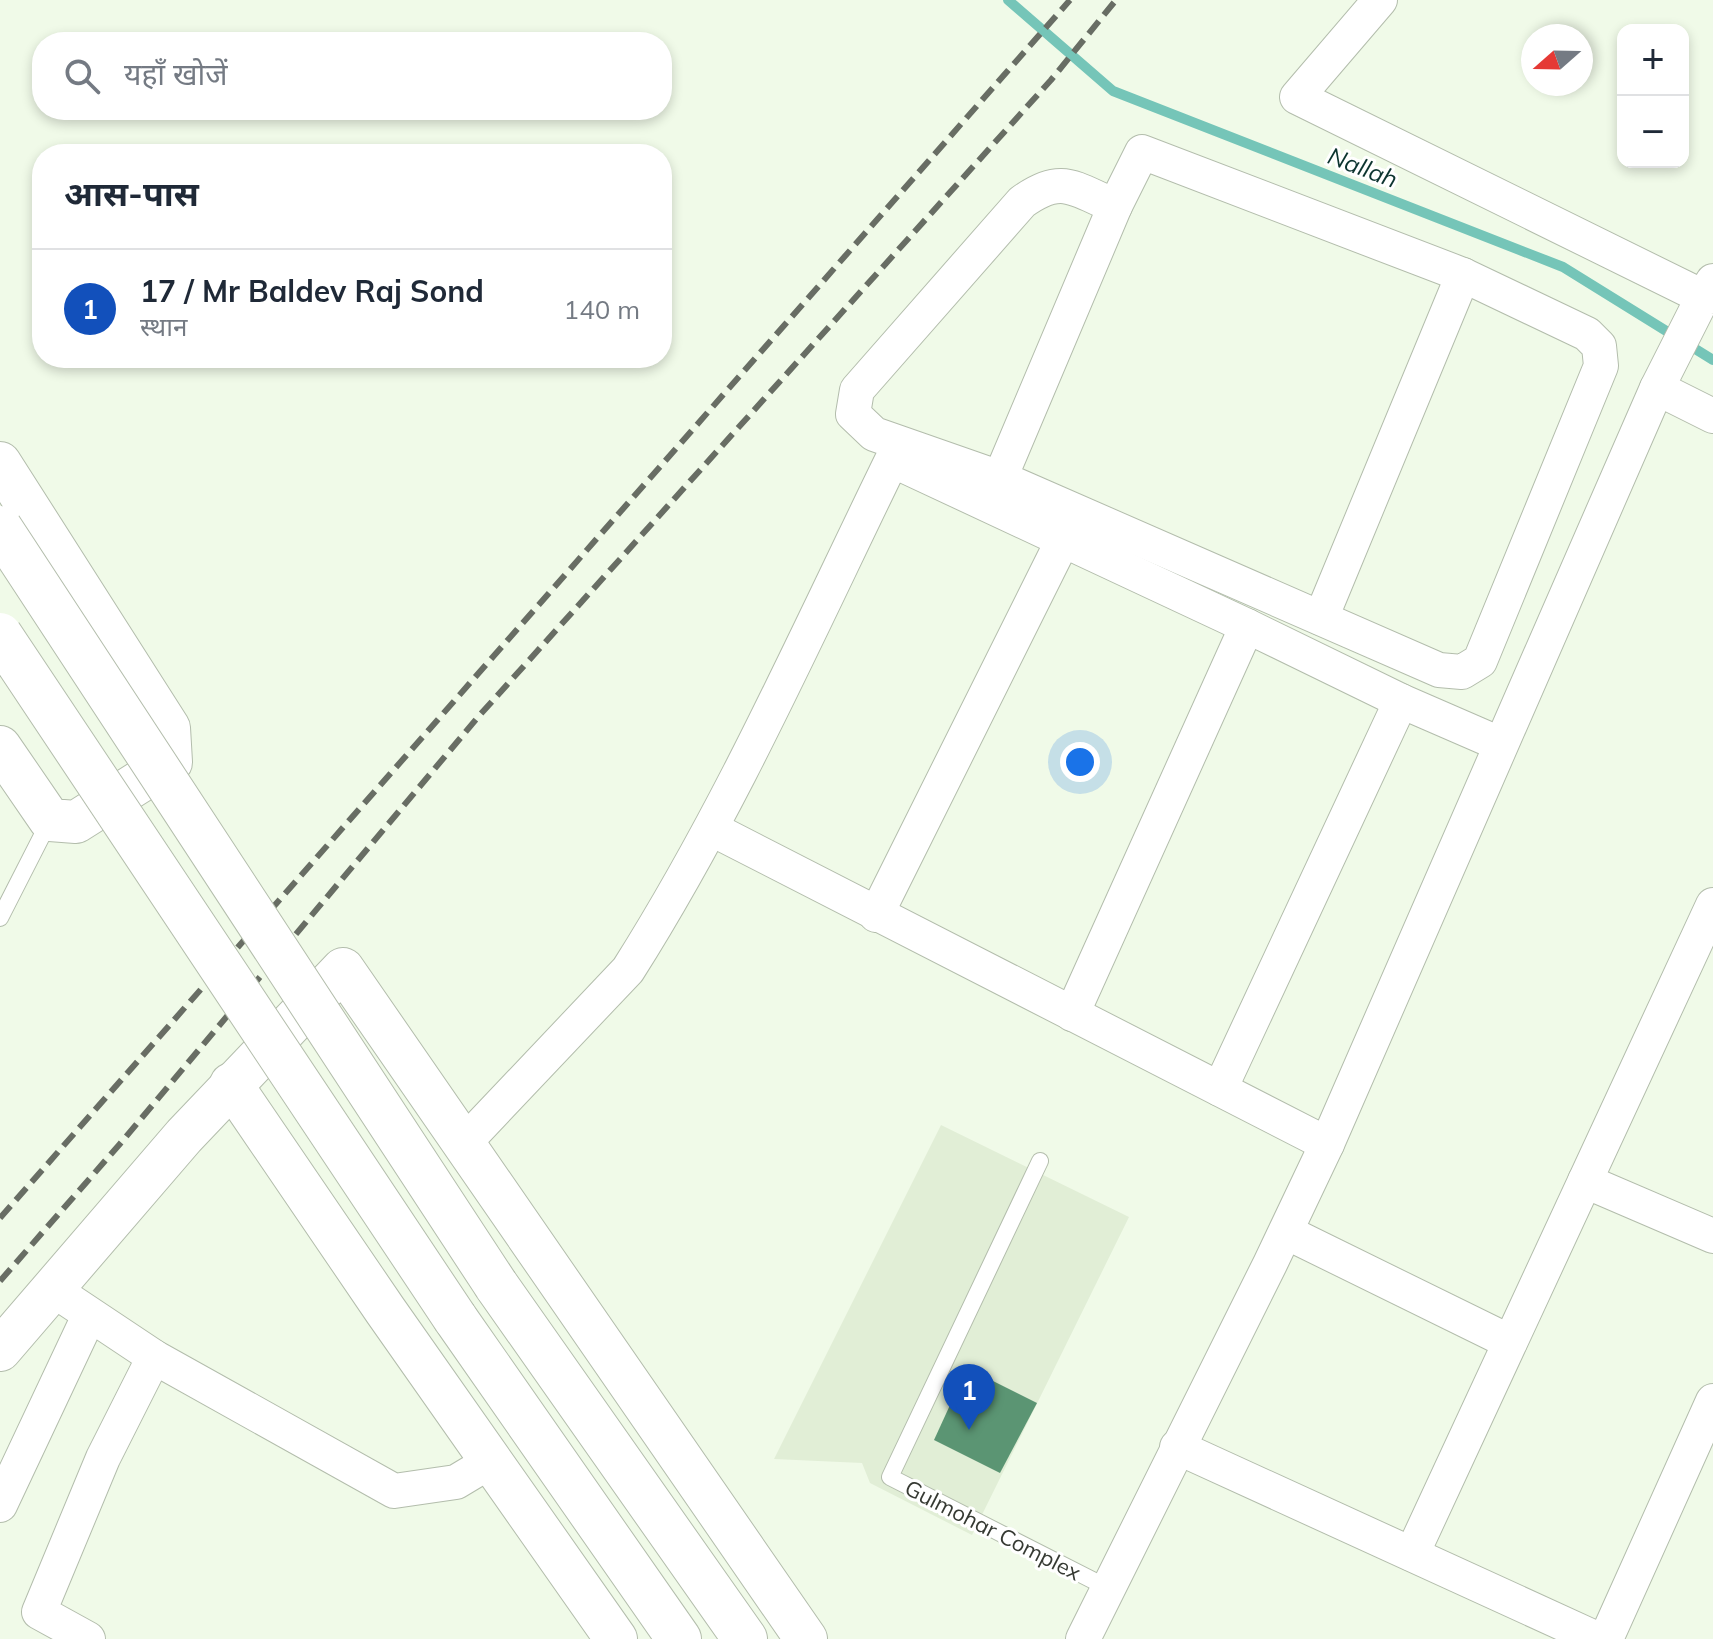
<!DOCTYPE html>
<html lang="hi">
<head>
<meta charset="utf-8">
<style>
  :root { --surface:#fff; --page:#f2f2f3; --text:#1f2937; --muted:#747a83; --line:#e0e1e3; --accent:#1250bb }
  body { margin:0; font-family:Mulish,"Noto Sans Devanagari",sans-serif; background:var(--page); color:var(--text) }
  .controls { position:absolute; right:24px; top:24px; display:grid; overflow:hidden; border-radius:16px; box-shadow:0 4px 12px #0003 }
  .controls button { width:72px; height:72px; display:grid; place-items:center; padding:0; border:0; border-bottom:2px solid var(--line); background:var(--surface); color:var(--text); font:40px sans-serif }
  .compass { position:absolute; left:1521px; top:24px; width:72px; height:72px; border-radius:50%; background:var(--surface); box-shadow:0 4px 12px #0003; rotate:250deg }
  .you { position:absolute; left:1080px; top:762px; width:28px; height:28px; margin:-20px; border:6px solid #fff; border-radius:50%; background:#1a73e8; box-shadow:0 0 0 12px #1a73e833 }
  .badge { display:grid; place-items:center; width:52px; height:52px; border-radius:50%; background:var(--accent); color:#fff; font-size:26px; font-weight:700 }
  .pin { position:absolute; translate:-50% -66px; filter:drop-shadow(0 2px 4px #0008) }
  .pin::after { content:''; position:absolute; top:42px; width:28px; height:24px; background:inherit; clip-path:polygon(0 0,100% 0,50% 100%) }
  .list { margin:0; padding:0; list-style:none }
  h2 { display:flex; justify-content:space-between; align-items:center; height:104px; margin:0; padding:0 32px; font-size:34px }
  h2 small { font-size:26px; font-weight:400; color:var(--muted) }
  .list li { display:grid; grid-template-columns:52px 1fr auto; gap:24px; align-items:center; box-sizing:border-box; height:120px; padding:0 32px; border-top:2px solid var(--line) }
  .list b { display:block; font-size:30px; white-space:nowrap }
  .list p { margin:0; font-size:26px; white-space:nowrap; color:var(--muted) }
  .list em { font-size:26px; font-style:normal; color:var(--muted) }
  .icon { flex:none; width:44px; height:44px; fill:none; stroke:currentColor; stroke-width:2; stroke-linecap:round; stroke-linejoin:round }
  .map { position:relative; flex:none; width:1713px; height:1639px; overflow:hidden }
  .search { position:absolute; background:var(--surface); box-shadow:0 4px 12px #0003; left:32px; top:32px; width:640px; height:88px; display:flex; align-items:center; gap:20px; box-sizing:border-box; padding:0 28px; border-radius:32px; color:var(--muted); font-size:30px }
  .panel { position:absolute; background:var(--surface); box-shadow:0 4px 12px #0003; left:32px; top:144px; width:640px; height:224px; border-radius:32px }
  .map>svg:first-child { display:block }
  .built { fill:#e1eed6 }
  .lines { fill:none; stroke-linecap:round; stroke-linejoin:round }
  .stream { stroke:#75c5b8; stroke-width:10 }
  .building { fill:#5b9573 }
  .service-casing { stroke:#b3bdac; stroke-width:18 }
  .minor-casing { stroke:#b3bdac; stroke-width:36 }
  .tertiary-casing { stroke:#b3bdac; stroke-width:44 }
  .trunk-casing { stroke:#b3bdac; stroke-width:46 }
  .service { stroke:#fff; stroke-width:16 }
  .minor { stroke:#fff; stroke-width:34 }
  .tertiary { stroke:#fff; stroke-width:42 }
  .trunk { stroke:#fff; stroke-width:44 }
  .rail { stroke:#686d64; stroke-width:6; stroke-dasharray:16 8; stroke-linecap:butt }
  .trunk-bridge-casing { stroke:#b3bdac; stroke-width:46; stroke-linecap:butt }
  .trunk-bridge { stroke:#fff; stroke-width:44 }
  .labels { text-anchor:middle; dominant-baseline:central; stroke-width:6; stroke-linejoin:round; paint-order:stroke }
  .street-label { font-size:22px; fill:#363a33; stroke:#fff }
  .water-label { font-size:24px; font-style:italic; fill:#0c342f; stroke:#fff }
</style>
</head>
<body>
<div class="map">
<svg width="1713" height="1639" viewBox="0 0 1713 1639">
  <rect width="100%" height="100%" fill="#f0fae8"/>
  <polygon class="built" points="941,1125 1129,1217 972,1535 870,1483 862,1463 774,1459"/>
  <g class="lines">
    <polyline class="stream" points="1008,0 1113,91 1563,267 1713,360"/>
  </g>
  <polygon class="building" points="967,1368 1037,1403 1000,1473 934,1440"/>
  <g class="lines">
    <defs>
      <g id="service">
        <polyline points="0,918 50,820"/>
        <polyline points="1040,1161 890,1477 1108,1588"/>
      </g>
      <g id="minor">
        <polyline points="1380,0 1297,97 1703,297 1713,281"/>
        <polygon points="1142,152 1463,275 1587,334 1599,346 1601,366 1480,661 1462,672 1439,670 1000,478 1115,206"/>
        <polyline points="1657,388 1713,416"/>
        <path d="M 1000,478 L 874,434 L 853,414 L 857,390 L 1022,202 C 1062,173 1074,189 1115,206"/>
        <polyline points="1321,618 1463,275"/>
        <polyline points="712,829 1327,1144"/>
        <polyline points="876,915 1063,540"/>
        <polyline points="1072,1014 1247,626"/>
        <polyline points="1220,1089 1401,701"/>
        <path d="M 465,1142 L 628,970 C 730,809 808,632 892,460 L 1247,626 L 1401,701 L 1500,744"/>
        <polyline points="1585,1181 1713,1236"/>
        <polyline points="1286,1232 1510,1342"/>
        <polyline points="52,1289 154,1357 394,1491 456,1482 491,1461"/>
        <polyline points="1177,1447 1597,1639"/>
        <polyline points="0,1505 89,1316"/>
        <polyline points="1412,1554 1713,905"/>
        <polyline points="88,1639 39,1612 103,1458 154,1357"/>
        <polyline points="1083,1639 1270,1264 1327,1144 1657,388 1703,297 1713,296"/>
        <polyline points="1606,1639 1713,1401"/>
      </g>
      <g id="tertiary">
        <polyline points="0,463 169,728 171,762 76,822 50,820 0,747"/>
        <polyline points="231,1084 385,1310 616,1639"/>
        <polyline points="0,1350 184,1136 343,969 806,1639"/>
      </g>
      <g id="trunk">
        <polyline points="496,1285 745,1639"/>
        <polyline points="455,1318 679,1639"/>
      </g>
    </defs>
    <use href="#service" class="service-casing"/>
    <use href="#minor" class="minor-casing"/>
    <use href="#tertiary" class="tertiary-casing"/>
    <use href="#trunk" class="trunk-casing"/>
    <use href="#service" class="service"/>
    <use href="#minor" class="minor"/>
    <use href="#tertiary" class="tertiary"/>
    <use href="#trunk" class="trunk"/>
    <g class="rail">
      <polyline points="0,1218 1070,0"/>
      <polyline points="0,1281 119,1145 478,717 1051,80 1116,0"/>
    </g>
    <defs>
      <g id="trunk-bridge">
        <polyline points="0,528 496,1285"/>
        <polyline points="0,635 455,1318"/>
      </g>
    </defs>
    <use href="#trunk-bridge" class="trunk-bridge-casing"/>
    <use href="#trunk-bridge" class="trunk-bridge"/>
  </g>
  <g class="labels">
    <g class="street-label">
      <text transform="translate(993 1530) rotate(27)">Gulmohar Complex</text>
    </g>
    <g class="water-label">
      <text transform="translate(1363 167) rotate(21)">Nallah</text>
    </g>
  </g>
</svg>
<div class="controls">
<button>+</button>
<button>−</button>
</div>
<svg class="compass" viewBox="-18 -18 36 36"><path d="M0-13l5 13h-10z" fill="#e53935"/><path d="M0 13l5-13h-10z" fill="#747a83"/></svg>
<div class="you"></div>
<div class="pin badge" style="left:969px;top:1430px">1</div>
<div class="search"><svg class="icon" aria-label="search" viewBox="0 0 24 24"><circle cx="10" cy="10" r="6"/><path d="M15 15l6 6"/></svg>यहाँ खोजें</div>
<section class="panel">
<h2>आस-पास<small></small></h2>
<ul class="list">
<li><span class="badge">1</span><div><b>17 / Mr Baldev Raj Sond</b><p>स्थान</p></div><em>140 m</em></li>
</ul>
</section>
</div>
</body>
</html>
